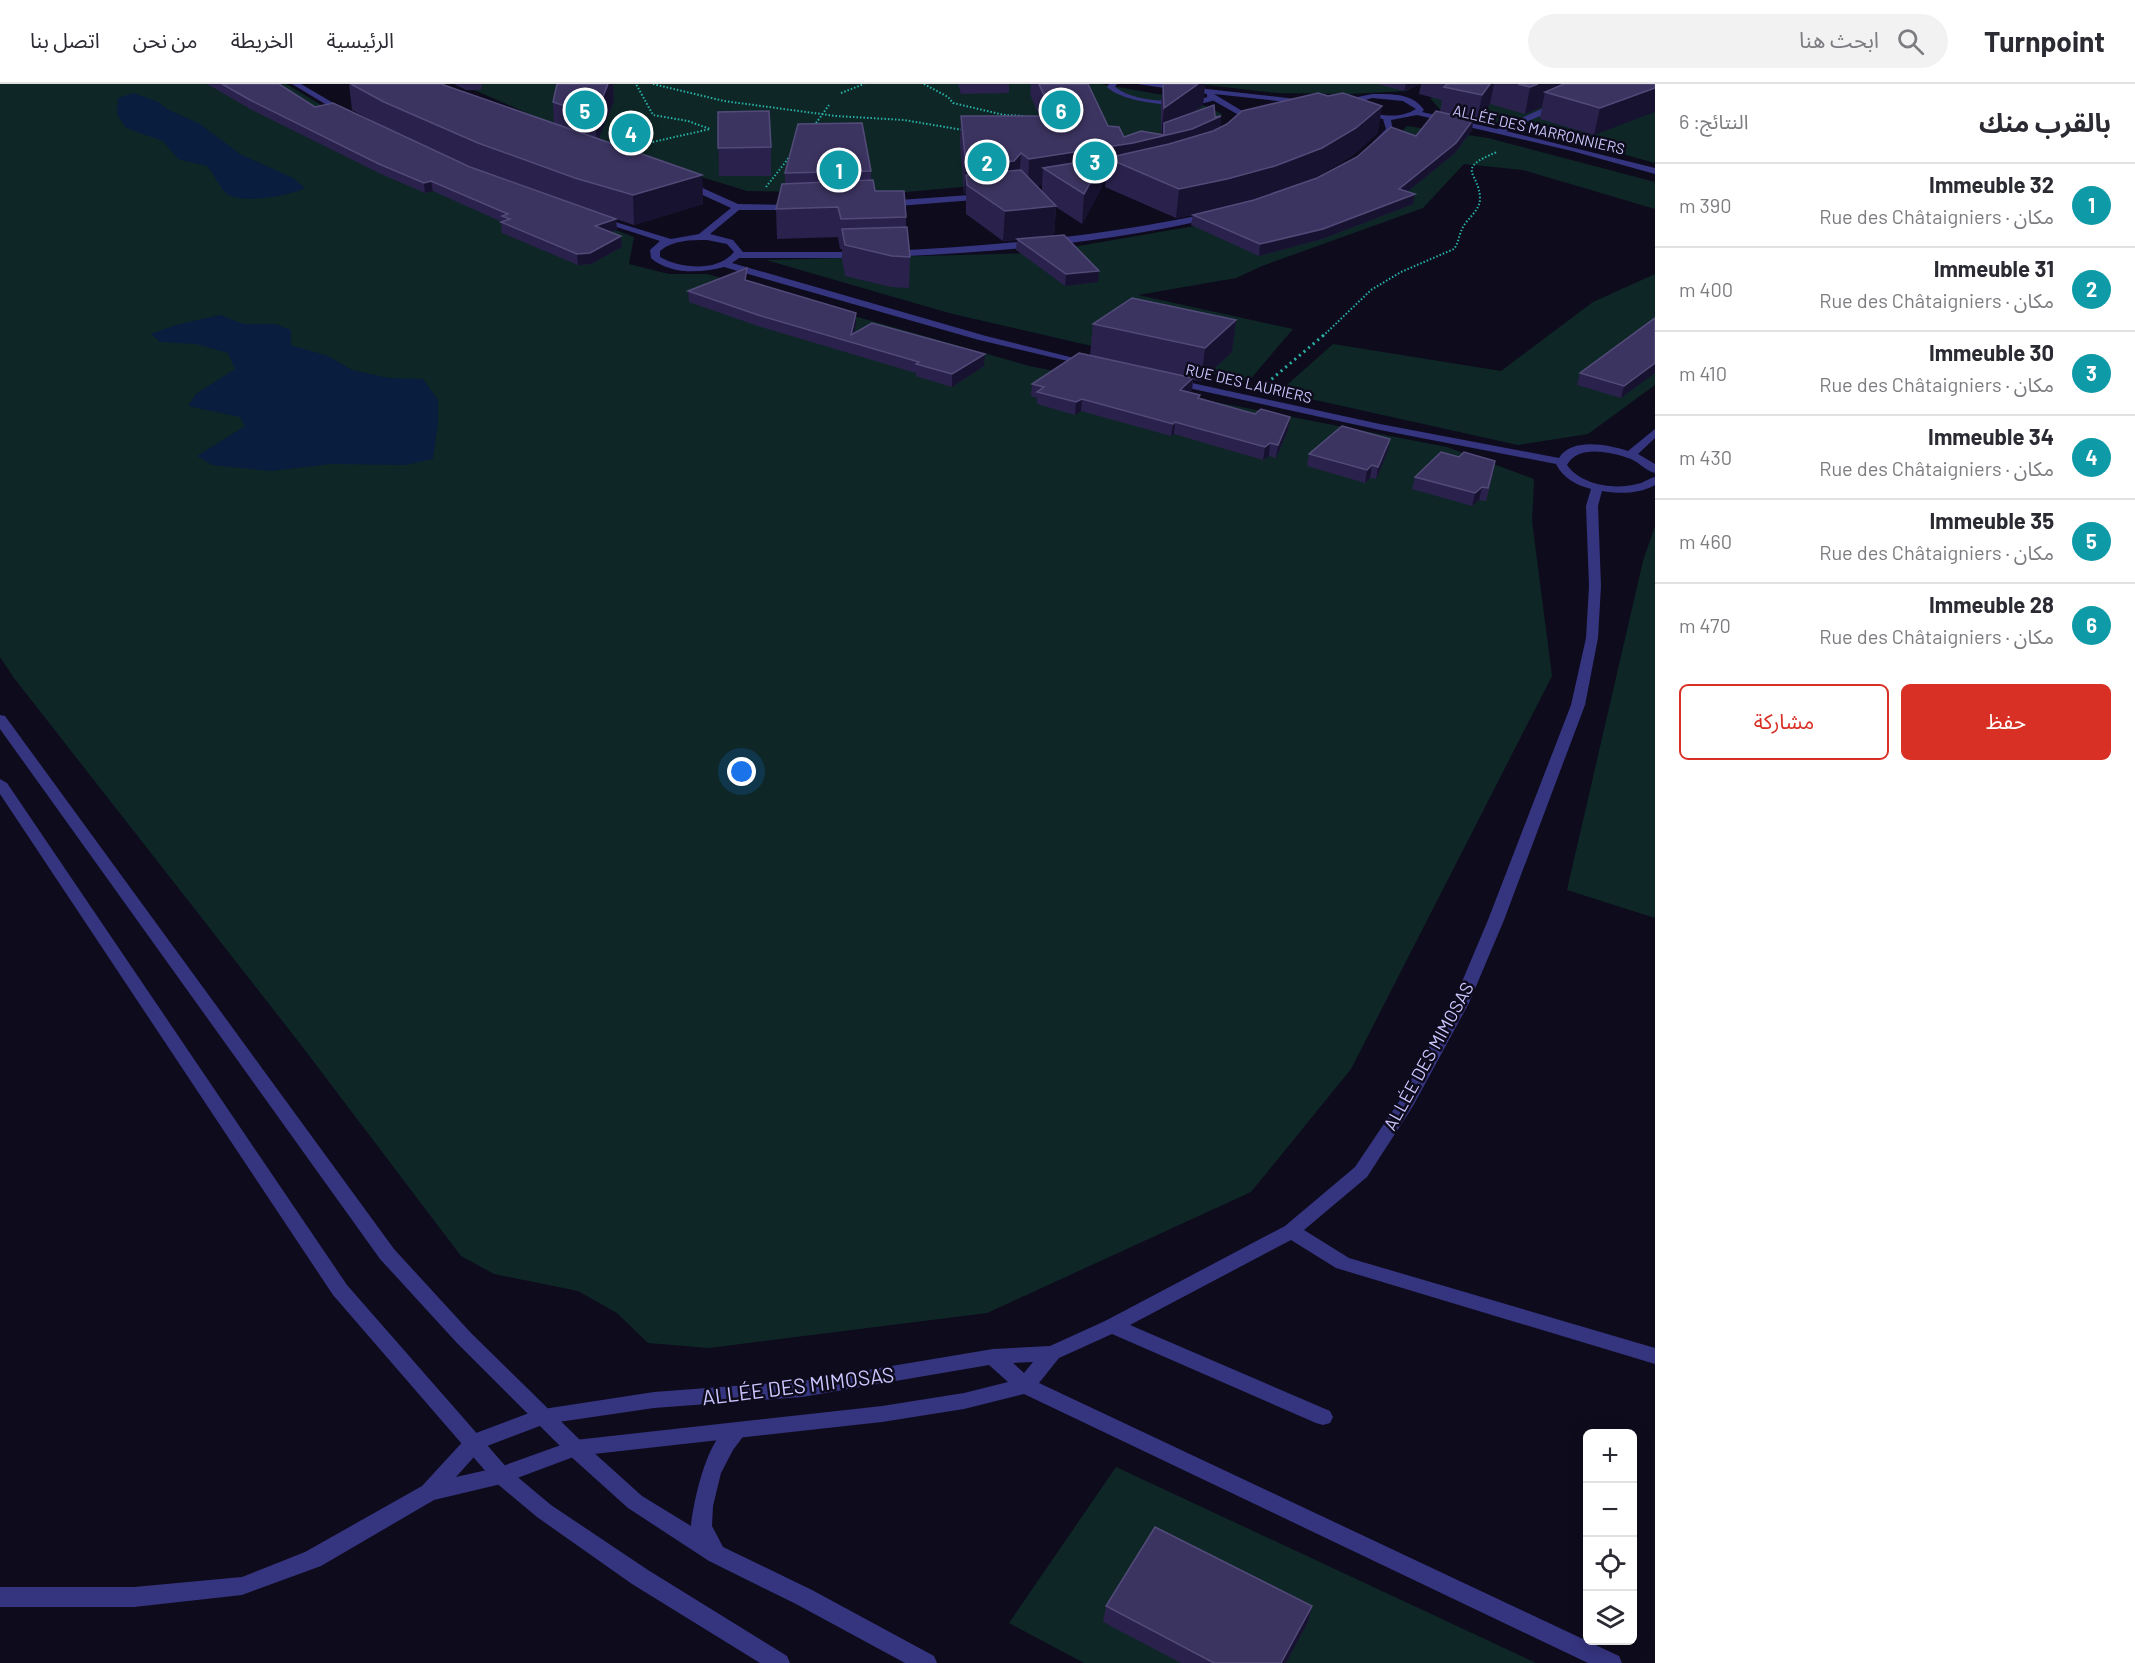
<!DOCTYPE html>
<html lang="ar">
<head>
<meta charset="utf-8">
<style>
  :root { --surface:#fff; --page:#f2f2f3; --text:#2b2b33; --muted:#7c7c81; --line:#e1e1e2; --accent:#d93025 }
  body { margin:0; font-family:Barlow,"Noto Sans Arabic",sans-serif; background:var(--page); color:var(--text); direction:rtl }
  .controls { position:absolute; right:18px; bottom:18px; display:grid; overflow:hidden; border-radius:9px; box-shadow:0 3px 15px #0003 }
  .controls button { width:54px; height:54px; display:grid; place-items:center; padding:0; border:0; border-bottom:2px solid var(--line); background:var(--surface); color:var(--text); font:30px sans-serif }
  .you { position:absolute; left:742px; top:688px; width:21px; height:21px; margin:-15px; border:4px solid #fff; border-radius:50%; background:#1a73e8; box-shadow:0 0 0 9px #1a73e833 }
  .badge { display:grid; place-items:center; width:39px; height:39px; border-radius:50%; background:var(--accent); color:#fff; font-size:20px; font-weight:700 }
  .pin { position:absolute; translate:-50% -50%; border:3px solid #fff; box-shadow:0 2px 6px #0006 }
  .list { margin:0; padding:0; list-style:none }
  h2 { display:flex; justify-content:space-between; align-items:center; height:78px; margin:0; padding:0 24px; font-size:26px }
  h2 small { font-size:20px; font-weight:400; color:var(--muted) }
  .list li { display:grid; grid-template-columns:39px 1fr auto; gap:18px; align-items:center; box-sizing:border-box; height:84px; padding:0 24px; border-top:2px solid var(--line) }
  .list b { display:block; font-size:22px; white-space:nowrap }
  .list p { margin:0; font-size:20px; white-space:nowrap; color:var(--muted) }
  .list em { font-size:20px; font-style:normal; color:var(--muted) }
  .actions { display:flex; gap:12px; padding:18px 24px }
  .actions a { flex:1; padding:14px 0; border:2px solid var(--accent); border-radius:9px; text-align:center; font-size:21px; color:var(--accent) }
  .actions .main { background:var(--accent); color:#fff }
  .icon { flex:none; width:33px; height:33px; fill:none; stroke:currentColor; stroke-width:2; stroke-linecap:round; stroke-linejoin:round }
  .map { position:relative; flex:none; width:1655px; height:1579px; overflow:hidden; direction:ltr }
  header { display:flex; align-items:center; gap:36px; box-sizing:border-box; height:84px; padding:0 30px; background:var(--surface); border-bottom:2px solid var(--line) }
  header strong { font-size:28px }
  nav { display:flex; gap:33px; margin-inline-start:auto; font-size:21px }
  .search { width:420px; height:54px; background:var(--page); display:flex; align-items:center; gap:15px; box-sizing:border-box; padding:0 21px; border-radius:33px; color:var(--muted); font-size:22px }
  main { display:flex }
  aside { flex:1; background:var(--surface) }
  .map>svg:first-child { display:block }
  .green { fill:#0e2726 }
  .water { fill:#091d3e }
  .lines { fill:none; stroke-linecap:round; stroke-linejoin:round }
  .path-far1 { stroke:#28b2a7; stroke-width:2; stroke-dasharray:1.5 2; stroke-linecap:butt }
  .path { stroke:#28b2a7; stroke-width:3; stroke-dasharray:2 4; stroke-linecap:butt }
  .service { fill:#35347f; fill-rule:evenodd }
  .minor { fill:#35347f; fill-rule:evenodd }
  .tertiary { fill:#35347f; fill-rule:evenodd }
  .wall { fill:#2a224c; fill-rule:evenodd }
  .shaded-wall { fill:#181231 }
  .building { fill:#3c3460; stroke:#524b79; stroke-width:1.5 }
  .labels { text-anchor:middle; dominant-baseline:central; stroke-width:5; stroke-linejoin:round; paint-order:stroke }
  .far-street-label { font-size:15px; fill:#ccc7ff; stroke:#0e0b1d }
  .street-label { font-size:18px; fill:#ccc7ff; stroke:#0e0b1d }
  .near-street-label { font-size:21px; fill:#ccc7ff; stroke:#0e0b1d }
</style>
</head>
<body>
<header>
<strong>Turnpoint</strong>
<div class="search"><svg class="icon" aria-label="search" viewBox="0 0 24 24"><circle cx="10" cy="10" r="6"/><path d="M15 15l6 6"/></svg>ابحث هنا</div>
<nav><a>الرئيسية</a><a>الخريطة</a><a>من نحن</a><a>اتصل بنا</a></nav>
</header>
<main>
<aside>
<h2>بالقرب منك<small>النتائج: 6</small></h2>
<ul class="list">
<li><span class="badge" style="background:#0f9aa8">1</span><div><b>Immeuble 32</b><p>مكان · Rue des Châtaigniers</p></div><em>390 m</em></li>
<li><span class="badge" style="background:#0f9aa8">2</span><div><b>Immeuble 31</b><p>مكان · Rue des Châtaigniers</p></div><em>400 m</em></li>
<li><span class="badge" style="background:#0f9aa8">3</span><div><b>Immeuble 30</b><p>مكان · Rue des Châtaigniers</p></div><em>410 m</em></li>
<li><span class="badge" style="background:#0f9aa8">4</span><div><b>Immeuble 34</b><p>مكان · Rue des Châtaigniers</p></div><em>430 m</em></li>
<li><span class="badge" style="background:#0f9aa8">5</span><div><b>Immeuble 35</b><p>مكان · Rue des Châtaigniers</p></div><em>460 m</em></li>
<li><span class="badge" style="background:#0f9aa8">6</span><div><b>Immeuble 28</b><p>مكان · Rue des Châtaigniers</p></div><em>470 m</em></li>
</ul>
<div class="actions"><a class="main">حفظ</a><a>مشاركة</a></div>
</aside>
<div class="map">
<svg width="1655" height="1579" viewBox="0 0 1655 1579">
  <rect width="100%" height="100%" fill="#0e0b1d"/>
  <g class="green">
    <polygon points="0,0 286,0 328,25 503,103 634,153 629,180 669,190 707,190 1029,282 1447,363 1534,395 1532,437 1552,592 1351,985 1251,1108 987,1229 709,1264 648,1259 617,1229 578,1207 494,1190 461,1172 298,957 14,594 0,573"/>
    <polygon points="460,0 1100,0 1192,16 1222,30 1212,54 1074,93 895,109 747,107 611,65"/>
    <polygon points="1198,0 1418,0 1407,7 1350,10 1276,9"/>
    <polygon points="1461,0 1655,0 1655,79 1531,45 1443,29 1430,14"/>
    <polygon points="1407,42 1488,54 1655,98 1655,125 1523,86 1464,80 1423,124 1262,182 1236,194 1138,211 1293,245 1248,298 949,229 766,176 1038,169 1241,134 1382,68"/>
    <polygon points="1655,190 1655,301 1588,350 1518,361 1279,308 1333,260 1501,287 1593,218"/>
    <polygon points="1655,442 1655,834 1567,806 1643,477"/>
    <polygon points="1116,1383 1536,1579 1084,1579 1009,1539"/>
  </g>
  <g class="water">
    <path d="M 134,9 L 158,18 L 167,25 L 200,40 L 240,70 L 293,94 L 305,104 C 290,112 239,121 226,109 C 219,102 214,90 207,82 L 178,75 L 163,57 L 126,44 L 117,30 L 118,14 Z"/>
    <polygon points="220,231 244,240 275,240 291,246 291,261 328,272 352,286 389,294 423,295 438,316 438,339 433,375 405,381 331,380 272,387 212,381 197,372 245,342 240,333 188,322 196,310 235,285 228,269 196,260 160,258 151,250 176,241"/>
  </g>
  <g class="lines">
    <g class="path-far1">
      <polyline points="653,0 724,17 836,32 904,36 963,46"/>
      <polyline points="924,0 948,13 953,19 1004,31 1024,32 1024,37"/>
      <polyline points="841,9 864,0"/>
      <polyline points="814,42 829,21"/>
      <polyline points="622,65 710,45 688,37 653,31 636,0"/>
      <polyline points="766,103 791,71"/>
      <path d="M 1323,252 L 1371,206 L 1401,188 L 1454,165 C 1459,158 1459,150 1463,143 C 1468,134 1480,126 1480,115 C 1480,88 1453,86 1497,68"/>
    </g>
    <polyline class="path" points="1267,299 1325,250"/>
    <path class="service" d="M 1109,0 L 1117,0 L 1115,3 C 1140,22 1186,17 1215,12 L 1219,14 C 1197,27 1125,21 1107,3 Z"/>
    <g class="minor">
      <polygon points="292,0 301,0 352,30 345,32"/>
      <polygon points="1137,0 1162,0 1305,16 1309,18 1305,20 1214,10 1254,34 1254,38 1251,38 1207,13 1207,10"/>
      <path d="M 1372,10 C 1391,10 1413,9 1424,26 L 1422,28 L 1497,45 L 1557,18 L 1563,18 L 1563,22 L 1506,47 L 1655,84 L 1655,90 L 1572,67 L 1417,31 L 1391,36 L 1393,47 L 1379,62 L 1373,62 L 1373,58 L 1386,45 L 1383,35 L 1365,32 L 1349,23 L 1353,14 ZM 1372,14 L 1403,17 L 1416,25 C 1399,36 1374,32 1357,22 L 1359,18 Z"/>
      <path d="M 681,97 L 687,97 L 738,120 L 798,121 L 799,123 L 795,126 L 739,126 L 710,150 L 733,156 L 743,168 L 862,168 L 867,171 L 862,174 L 739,174 L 732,179 L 986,252 L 1094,279 L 1089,282 L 979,256 L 724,183 C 702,189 670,191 651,174 L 650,166 L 660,157 L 595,136 L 599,133 L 671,155 L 699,150 L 731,124 L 681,101 ZM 707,156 L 727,160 L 734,168 C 718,188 681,185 660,173 L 660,167 C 673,156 690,156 707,156 Z"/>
      <polygon points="984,110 988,113 987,115 885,123 881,120 885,117"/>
      <path d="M 1210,129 L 1213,130 L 1213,134 C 1107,159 998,168 889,173 L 884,170 L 889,167 C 997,162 1104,152 1210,129 Z"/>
      <path d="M 1174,295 L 1380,340 L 1559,374 C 1572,353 1609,361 1628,367 L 1655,345 L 1655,354 L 1638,370 L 1655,380 L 1655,389 C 1646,387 1640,379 1631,375 C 1612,368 1578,360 1567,381 C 1581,401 1614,406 1637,400 C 1644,399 1649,394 1655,393 L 1655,401 C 1640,410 1619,410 1602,407 L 1598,422 L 1601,502 L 1598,554 L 1585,621 L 1504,836 L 1469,919 L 1413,1022 L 1367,1093 L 1304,1146 L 1349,1174 L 1655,1264 L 1655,1280 L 1336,1184 L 1291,1156 L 1130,1241 L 1330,1327 L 1333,1333 L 1330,1339 L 1323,1341 L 1316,1339 L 1112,1250 L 1059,1274 L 1039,1299 L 1619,1572 L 1622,1579 L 1588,1579 L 1024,1310 L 964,1325 L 882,1338 L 576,1372 L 501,1400 L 434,1416 L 321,1482 L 242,1511 L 134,1523 L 0,1523 L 0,1503 L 134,1503 L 242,1493 L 305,1468 L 422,1402 L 468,1352 L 537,1326 L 654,1308 L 802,1297 L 993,1265 L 1050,1262 L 1105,1237 L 1285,1142 L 1355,1083 L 1400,1016 L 1453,919 L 1488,836 L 1571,621 L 1586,554 L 1589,502 L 1586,422 L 1591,405 C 1576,401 1563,394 1556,380 L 1380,346 L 1170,300 L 1170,296 ZM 1033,1278 L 1024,1289 L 1013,1279 ZM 989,1281 L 1008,1298 L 964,1309 L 882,1322 L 575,1356 L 500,1383 L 456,1393 L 482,1364 L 545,1340 L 654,1324 L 802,1313 Z"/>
    </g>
    <g class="tertiary">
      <path d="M 0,631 L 5,632 L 394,1165 L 471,1249 L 582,1358 L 642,1412 L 691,1442 C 693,1419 711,1329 745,1340 L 748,1346 L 733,1366 L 721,1389 L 713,1422 L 712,1442 L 723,1463 L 812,1506 L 934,1572 L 937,1579 L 905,1579 L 796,1520 L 709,1477 L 628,1424 L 568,1370 L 457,1259 L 380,1175 L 0,645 Z"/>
      <polygon points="0,695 7,699 347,1201 508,1385 551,1421 648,1486 787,1572 790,1579 760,1579 632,1500 537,1433 494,1397 333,1211 0,710"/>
    </g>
  </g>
  <g class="wall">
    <path d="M 207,0 L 279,0 L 315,23 L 382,42 L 352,26 L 349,0 L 445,0 L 445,2 L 554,39 L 553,18 L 557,0 L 613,0 L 614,17 L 598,55 L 702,91 L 703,120 L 634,141 L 616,135 L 617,146 L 611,148 L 621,152 L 622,163 L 591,180 L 578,181 L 502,149 L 501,138 L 502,138 L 433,107 L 425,109 L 381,90 L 252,26 ZM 407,54 L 481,87 L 470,83 Z"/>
    <polygon points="454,0 482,0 481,6 466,6"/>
    <polygon points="958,0 1009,0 1009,9 961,10"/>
    <path d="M 1031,0 L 1088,0 L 1108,42 L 1124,53 L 1161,50 L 1161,22 L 1163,0 L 1205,0 L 1203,21 L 1193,29 L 1215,33 L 1221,32 L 1220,43 L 1378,49 L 1352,72 L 1318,92 L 1291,103 L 1317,94 L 1416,52 L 1440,28 L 1442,16 L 1419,10 L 1421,0 L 1404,7 L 1377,0 L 1655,0 L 1594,51 L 1540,35 L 1542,23 L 1525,30 L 1490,20 L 1477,38 L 1473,37 L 1472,46 L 1455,69 L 1408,107 L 1413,120 L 1322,155 L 1259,172 L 1191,141 L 1193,131 L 1176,134 L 1105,103 L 1106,91 L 1103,92 L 1102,103 L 1082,140 L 1056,123 L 1054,152 L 1099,187 L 1098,198 L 1065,202 L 1016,166 L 1017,156 L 1003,157 L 966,130 L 966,110 L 964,110 L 960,59 L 961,32 L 1039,32 L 1030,10 ZM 1042,101 L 1042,107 L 1037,102 Z"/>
    <polygon points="718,28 771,63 771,92 719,92"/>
    <polygon points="871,87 871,96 875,107 906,133 906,143 910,173 909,204 891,203 845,192 842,175 842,165 840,165 838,153 777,155 776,125 785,100 785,89"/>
    <polygon points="747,197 856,241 854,249 984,282 952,303 916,292 916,289 758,242 689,218 688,207"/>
    <polygon points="1655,234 1621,314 1577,301 1580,289"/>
    <polygon points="1236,236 1232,268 1201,297 1193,296 1192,306 1189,308 1199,314 1255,330 1290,333 1288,346 1276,374 1269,372 1263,376 1174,350 1171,352 1081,327 1075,331 1037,320 1037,314 1031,312 1032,300 1090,271 1093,240"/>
    <polygon points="1388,367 1376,395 1370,394 1365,399 1307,382 1309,370"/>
    <polygon points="1493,390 1486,417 1479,416 1472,422 1412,405 1415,393"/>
    <polygon points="1106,1522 1312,1522 1308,1538 1286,1579 1181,1579 1103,1538"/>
  </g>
  <g class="shaded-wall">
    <polygon points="608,0 613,0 614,17 597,59 595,32"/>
    <polygon points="1198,0 1205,0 1203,21 1164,50 1164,39 1163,51 1161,52 1164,24"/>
    <polygon points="1406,0 1421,0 1404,7"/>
    <polygon points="1490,0 1494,0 1490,20 1477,38 1482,11"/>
    <polygon points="1538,0 1610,0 1545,8 1542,23 1525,30 1530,3"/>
    <polygon points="1655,4 1655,28 1594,51 1600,24"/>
    <polygon points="1382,22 1378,49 1352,72 1318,92 1272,111 1224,125 1176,134 1179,105"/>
    <polygon points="1221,32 1218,60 1107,74 1106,91 1103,92 1102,103 1082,140 1084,110 1043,84 1042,101 1028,104 1029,75 1192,45"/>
    <polygon points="1473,36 1472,46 1455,69 1397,116 1399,105"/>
    <polygon points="1021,69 1019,98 966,91 966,110 964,110 966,81"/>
    <polygon points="702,91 703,120 634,141 633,111"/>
    <polygon points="431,97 433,107 425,109 424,99"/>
    <polygon points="1415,110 1413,120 1322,155 1259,172 1260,160"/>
    <polygon points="1056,122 1054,152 1003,157 1005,127"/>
    <polygon points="616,135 617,146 596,153 595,142"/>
    <polygon points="621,152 622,163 591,180 578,181 577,170"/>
    <polygon points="1099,187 1098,198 1065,202 1066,190"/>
    <polygon points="856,229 856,241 852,258 851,251"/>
    <polygon points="1236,236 1232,268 1201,297 1205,264"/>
    <polygon points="985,270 984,282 952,303 952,290"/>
    <polygon points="1655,279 1655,289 1621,314 1624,302"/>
    <polygon points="1193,294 1192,306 1179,318 1180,306"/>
    <polygon points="1082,315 1081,327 1075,331 1076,318"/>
    <polygon points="1290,333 1288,346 1276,374 1278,361"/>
    <polygon points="1175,338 1174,350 1171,352 1173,340"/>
    <polygon points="1390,355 1388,367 1376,395 1378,383"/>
    <polygon points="1270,359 1269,372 1263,376 1265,363"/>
    <polygon points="1372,381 1370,394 1365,399 1367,386"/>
    <polygon points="1482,403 1479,416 1472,422 1475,409"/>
    <polygon points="1312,1522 1308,1538 1286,1579 1281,1579"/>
  </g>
  <g class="building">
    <polygon points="222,0 279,0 315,23 333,19 470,83 616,135 595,142 621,152 590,169 577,170 501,138 510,135 502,132 508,130 431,97 424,99 379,80 250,16"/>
    <polygon points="351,0 441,0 702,91 633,111 575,94 478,59 384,18"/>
    <polygon points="557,0 608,0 595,32 553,18"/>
    <polygon points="1039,0 1088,0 1108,42 1119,43 1124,53 1141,47 1164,51 1164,39 1214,21 1215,33 1221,32 1192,45 1133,59 1029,75 1021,69 1014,77 966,81 961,32 1053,32"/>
    <polygon points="1163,0 1198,0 1164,24"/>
    <polygon points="1447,0 1490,0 1482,11 1444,3"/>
    <polygon points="1518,0 1538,0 1530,3"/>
    <polygon points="1564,0 1655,0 1655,4 1600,24 1545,8"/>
    <polygon points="1318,9 1328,12 1343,9 1382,22 1356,44 1322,64 1275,82 1227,95 1179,105 1107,74 1169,60 1213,47 1227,40 1242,27"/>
    <polygon points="769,27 771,63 718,64 718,28"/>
    <polygon points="1436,27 1473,36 1456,59 1399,105 1415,110 1323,145 1260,160 1193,131 1254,116 1317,94 1357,73 1391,43 1416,52"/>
    <polygon points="862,39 871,87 785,89 798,40"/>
    <polygon points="1104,74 1084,110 1043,84"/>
    <polygon points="1021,86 1056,122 1005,127 967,101 966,91"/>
    <polygon points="873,96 875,107 904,107 906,133 841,135 838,123 776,125 782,100"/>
    <polygon points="907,143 910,173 892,172 845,161 842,145"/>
    <polygon points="1064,151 1099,187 1066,190 1017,155"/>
    <polygon points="747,184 745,196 856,229 851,251 872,239 985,270 952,290 916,280 919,278 758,231 688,207"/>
    <polygon points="1132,214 1236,236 1205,264 1093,240"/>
    <polygon points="1655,234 1655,279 1624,302 1580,289"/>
    <polygon points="1079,269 1193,294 1180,306 1200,311 1198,314 1255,330 1261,325 1290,333 1278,361 1270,359 1265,363 1175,338 1173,340 1082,315 1076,318 1037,308 1044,303 1032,300"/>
    <polygon points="1342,342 1390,355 1378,383 1372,381 1367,386 1309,370"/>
    <polygon points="1441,368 1459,373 1464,368 1495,377 1488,404 1482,403 1475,409 1415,393"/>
    <polygon points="1155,1443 1312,1522 1281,1579 1214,1579 1106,1522"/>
  </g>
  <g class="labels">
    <g class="far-street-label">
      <text transform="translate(1539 45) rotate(13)">ALLÉE DES MARRONNIERS</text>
      <text transform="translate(1249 299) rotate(13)">RUE DES LAURIERS</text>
    </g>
    <g class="street-label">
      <text transform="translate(1428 972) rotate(-61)">ALLÉE DES MIMOSAS</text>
    </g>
    <g class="near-street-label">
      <text transform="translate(798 1301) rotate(-7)">ALLÉE DES MIMOSAS</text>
    </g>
  </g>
</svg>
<div class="controls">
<button>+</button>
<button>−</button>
<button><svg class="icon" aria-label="locate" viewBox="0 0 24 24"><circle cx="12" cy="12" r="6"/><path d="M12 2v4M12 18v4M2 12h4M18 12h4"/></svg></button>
<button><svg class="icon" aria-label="layers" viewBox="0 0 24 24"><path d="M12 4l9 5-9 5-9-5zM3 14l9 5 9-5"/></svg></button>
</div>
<div class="you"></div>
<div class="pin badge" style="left:839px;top:86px;background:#0f9aa8">1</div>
<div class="pin badge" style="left:987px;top:78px;background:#0f9aa8">2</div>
<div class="pin badge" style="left:1095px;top:77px;background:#0f9aa8">3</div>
<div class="pin badge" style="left:631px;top:49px;background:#0f9aa8">4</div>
<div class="pin badge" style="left:585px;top:26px;background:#0f9aa8">5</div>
<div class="pin badge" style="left:1061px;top:26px;background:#0f9aa8">6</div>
</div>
</main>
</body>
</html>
